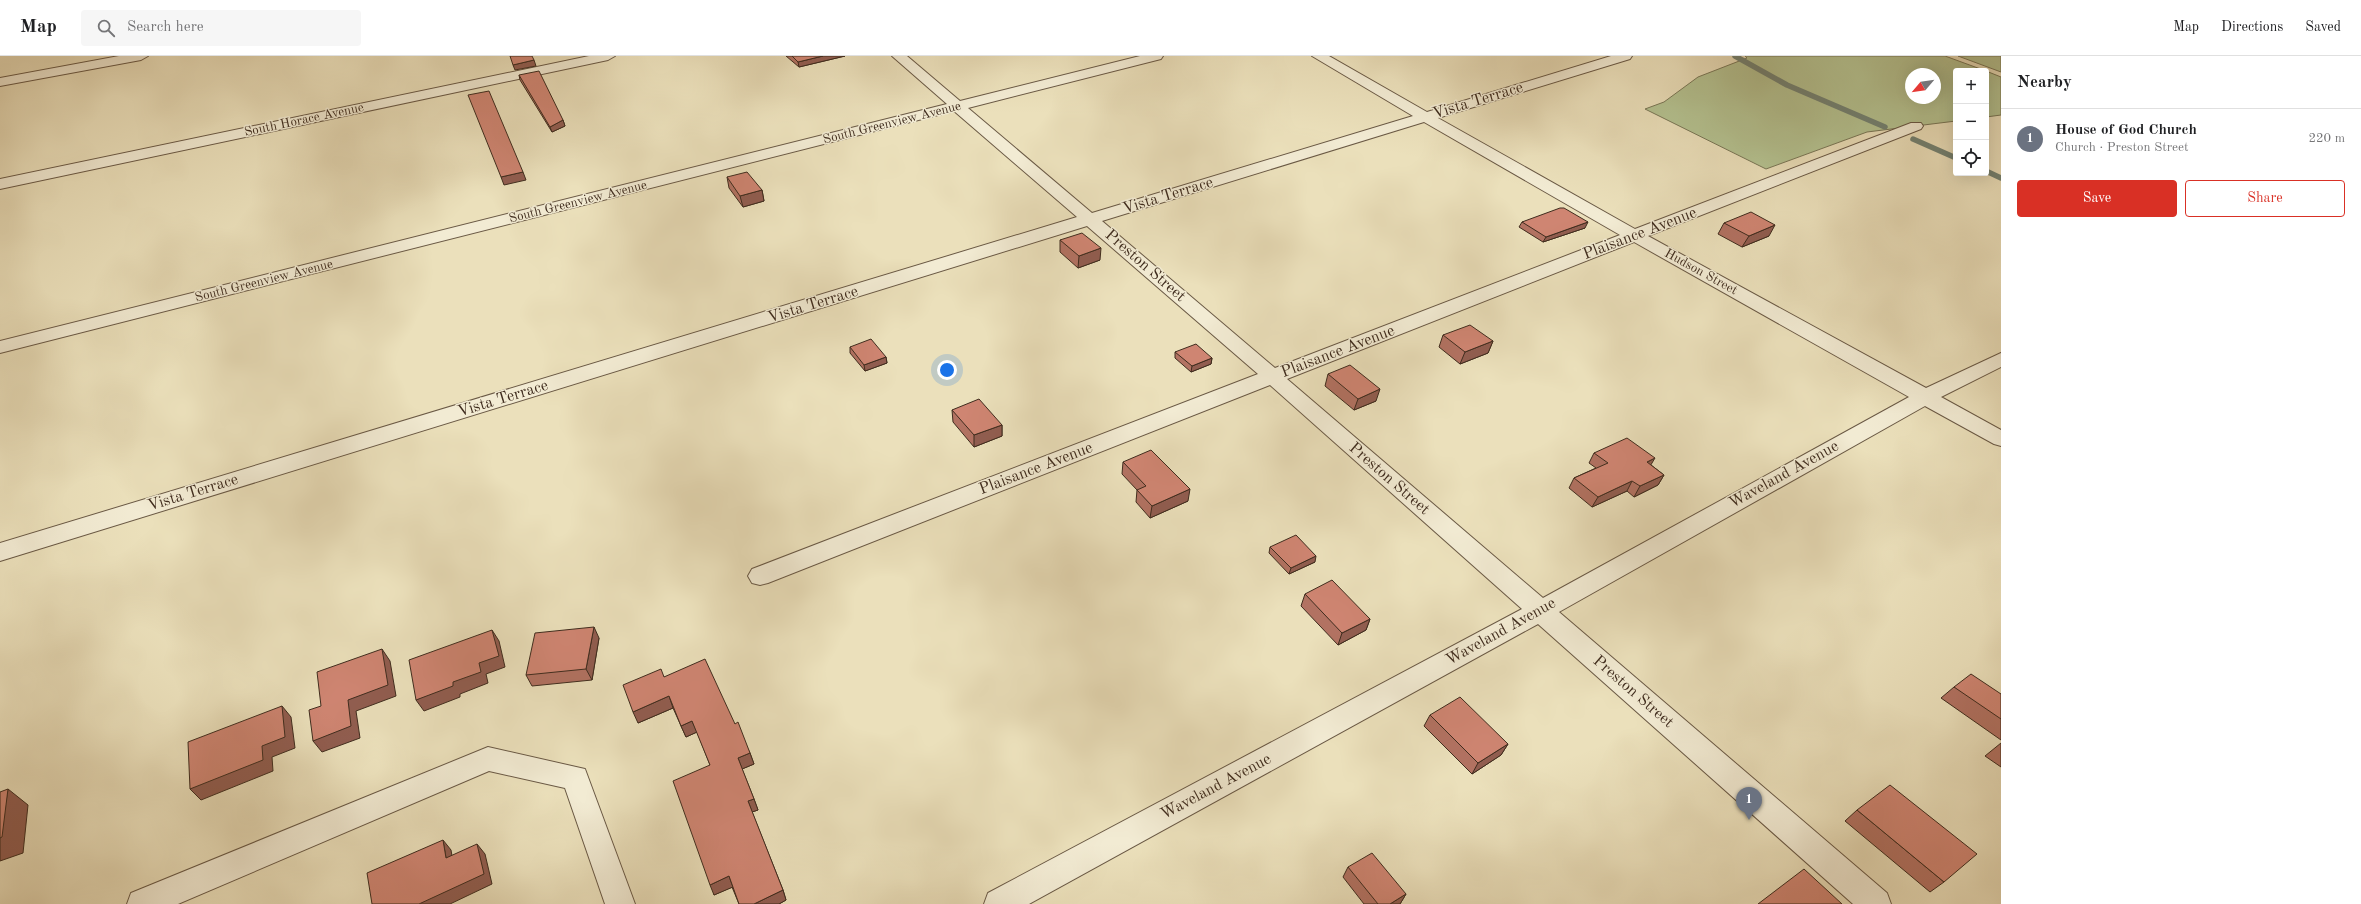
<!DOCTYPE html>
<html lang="en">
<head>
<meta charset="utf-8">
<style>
  :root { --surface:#fff; --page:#f6f6f6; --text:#202124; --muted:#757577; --line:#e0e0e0; --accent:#d93025 }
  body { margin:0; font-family:"Old Standard TT",serif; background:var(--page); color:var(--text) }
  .controls { position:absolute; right:12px; top:12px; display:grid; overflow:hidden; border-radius:4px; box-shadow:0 4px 16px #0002 }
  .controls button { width:36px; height:36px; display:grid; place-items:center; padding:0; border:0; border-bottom:1px solid var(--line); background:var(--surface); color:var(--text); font:20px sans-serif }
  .compass { position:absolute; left:1905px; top:12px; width:36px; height:36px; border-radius:50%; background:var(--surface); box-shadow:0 4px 16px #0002; rotate:241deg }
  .you { position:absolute; left:947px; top:314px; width:14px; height:14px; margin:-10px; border:3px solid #fff; border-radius:50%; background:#1a73e8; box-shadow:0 0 0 6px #1a73e833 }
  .badge { display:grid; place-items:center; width:26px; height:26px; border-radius:50%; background:var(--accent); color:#fff; font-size:13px; font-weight:700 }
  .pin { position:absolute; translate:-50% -33px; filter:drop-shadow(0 1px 2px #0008) }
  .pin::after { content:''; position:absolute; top:21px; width:14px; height:12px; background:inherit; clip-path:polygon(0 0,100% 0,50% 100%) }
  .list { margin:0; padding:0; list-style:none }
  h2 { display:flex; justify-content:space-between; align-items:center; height:52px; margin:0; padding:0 16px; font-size:17px }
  h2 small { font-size:13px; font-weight:400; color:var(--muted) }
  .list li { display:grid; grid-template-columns:26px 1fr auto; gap:12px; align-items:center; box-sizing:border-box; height:60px; padding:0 16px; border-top:1px solid var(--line) }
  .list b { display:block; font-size:15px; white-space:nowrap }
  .list p { margin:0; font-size:13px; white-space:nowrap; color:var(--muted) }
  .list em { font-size:13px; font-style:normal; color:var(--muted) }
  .actions { display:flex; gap:8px; padding:12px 16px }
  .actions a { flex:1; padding:9px 0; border:1px solid var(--accent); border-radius:4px; text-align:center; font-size:14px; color:var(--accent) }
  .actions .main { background:var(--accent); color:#fff }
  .icon { flex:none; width:22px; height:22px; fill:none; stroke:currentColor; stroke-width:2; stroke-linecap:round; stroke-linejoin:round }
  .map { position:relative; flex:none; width:2001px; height:848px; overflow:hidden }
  header { display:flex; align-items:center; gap:24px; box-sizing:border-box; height:56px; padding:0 20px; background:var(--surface); border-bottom:1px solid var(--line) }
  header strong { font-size:19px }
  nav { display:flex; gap:22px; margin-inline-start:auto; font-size:14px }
  .search { width:280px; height:36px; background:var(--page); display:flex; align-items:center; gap:10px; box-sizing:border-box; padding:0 14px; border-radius:4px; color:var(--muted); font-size:15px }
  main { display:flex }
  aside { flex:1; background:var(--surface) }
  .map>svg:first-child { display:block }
  .green { fill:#b5c392; stroke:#7a7858; fill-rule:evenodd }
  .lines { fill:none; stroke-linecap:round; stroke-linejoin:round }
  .stream { stroke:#748374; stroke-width:5.5 }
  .minor-casing { stroke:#6a5945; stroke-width:2 }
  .minor { fill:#f2ebd3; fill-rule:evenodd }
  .wall { fill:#b27262; stroke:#3f2c1e }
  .shaded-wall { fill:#915d50; stroke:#3f2c1e }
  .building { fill:#cf8572; stroke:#3f2c1e }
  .labels { text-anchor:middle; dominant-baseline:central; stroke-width:3; stroke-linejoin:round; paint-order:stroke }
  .far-street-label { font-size:13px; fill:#3f2c1e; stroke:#f2ebd3 }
  .street-label { font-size:16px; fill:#3f2c1e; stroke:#f2ebd3 }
</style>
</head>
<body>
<header>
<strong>Map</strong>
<div class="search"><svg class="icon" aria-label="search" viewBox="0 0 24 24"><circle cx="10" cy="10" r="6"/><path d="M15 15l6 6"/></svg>Search here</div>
<nav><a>Map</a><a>Directions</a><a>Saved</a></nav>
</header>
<main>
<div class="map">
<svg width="2001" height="848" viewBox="0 0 2001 848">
  <rect width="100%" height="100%" fill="#ebe0bb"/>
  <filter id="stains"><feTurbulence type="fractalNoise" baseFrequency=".005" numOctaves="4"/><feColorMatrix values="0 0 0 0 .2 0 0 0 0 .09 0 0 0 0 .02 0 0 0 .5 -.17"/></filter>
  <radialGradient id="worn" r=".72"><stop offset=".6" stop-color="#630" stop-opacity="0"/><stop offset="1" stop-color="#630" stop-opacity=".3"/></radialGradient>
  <g class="green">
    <path d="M 1745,0 L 1945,0 L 1986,15 L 1956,15 L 1956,65 L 1867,76 L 1766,113 L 1645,53 L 1664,46 L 1698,21 L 1747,2 ZM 1911,18 L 1935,18 L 1935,42 L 1911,42 Z"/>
    <polygon points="1958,0 2001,0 2001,16"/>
    <polygon points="1986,15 2001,21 2001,59 1986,61"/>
  </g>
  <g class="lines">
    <g class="stream">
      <polyline points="1735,0 1787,29 1885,71"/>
      <polyline points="1913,83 1956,102"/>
      <polyline points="1986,115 2001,122"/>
    </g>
    <defs>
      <g id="minor">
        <polygon points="119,0 148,0 141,4 0,30 0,22"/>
        <polygon points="589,0 615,0 608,4 0,133 0,123"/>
        <path d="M 892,0 L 907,0 L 960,45 L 1140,0 L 1163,0 L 1161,3 L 968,52 L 1092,157 L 1413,60 L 1312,0 L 1329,0 L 1427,56 L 1611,0 L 1632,0 L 1630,3 L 1438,62 L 1635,173 L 1911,67 L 1921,67 L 1923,70 L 1921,73 L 1648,180 L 1926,332 L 2001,297 L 2001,311 L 1941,341 L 2001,374 L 2001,390 L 1994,388 L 1925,350 L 1559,556 L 1887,837 L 1891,848 L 1853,848 L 1538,568 L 1029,848 L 984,848 L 988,837 L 1522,553 L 1270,329 L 768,527 L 760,529 L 752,527 L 748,520 L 752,513 L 1258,318 L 1087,170 L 0,505 L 0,487 L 1077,161 L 954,55 L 0,297 L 0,285 L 947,48 ZM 1424,66 L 1620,179 L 1275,312 L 1102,165 ZM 1634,186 L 1909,341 L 1543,542 L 1287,323 Z"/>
        <polygon points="488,691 585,713 635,848 605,848 565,732 489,715 178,848 127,848 131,837"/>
      </g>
    </defs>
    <use href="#minor" class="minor-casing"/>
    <use href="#minor" class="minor"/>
  </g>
  <g class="wall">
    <polygon points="786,0 845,0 799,11"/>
    <polygon points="519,19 563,64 565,70 552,76 520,24"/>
    <polygon points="727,121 762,134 764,145 743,151 729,132"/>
    <polygon points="1522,166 1585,172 1543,186 1519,171"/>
    <polygon points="1724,167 1769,180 1742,191 1718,178"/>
    <polygon points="1060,184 1100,204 1078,212 1060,196"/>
    <polygon points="1443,279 1493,285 1488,297 1460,308 1439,291"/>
    <polygon points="850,291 886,301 887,307 865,315 850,297"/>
    <polygon points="1175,296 1212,302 1211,308 1191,316 1175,302"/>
    <polygon points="1328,318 1376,345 1354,354 1325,330"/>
    <polygon points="952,354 1002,369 1002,380 974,391 953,366"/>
    <polygon points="1594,397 1651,409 1664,419 1658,429 1634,441 1627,435 1592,451 1569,432 1574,422 1596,412 1589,407"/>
    <polygon points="1123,406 1188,445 1150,462 1136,446 1137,434 1122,418"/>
    <polygon points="1270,491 1315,506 1289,518 1269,497"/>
    <polygon points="1305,538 1370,563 1366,574 1338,589 1301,550"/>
    <polygon points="599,582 592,624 532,630 526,619"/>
    <polygon points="664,621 735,668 750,697 754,708 742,713 754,743 758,754 752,756 783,834 786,844 779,848 739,848 732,831 714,839 710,709 697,676 686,681 673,652 638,667"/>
    <polygon points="1954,631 2001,638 2001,684 1941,642"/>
    <polygon points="1430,659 1508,688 1501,699 1472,718 1424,670"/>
    <polygon points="2001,687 2001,711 1985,700"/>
    <polygon points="1857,754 1944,826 1930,836 1845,765"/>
    <polygon points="1348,811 1406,838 1400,848 1364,848 1343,821"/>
  </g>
  <g class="shaded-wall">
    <polygon points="823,0 845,0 799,11 798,6"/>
    <polygon points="534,4 536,10 515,14 513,9"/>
    <polygon points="563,64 565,70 552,76 550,71"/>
    <polygon points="523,116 526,124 504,129 501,121"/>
    <polygon points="762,134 764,145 743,151 740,140"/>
    <polygon points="1588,166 1585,172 1543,186 1546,181"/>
    <polygon points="1775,169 1769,180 1742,191 1749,180"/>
    <polygon points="1101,192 1100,204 1078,212 1079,200"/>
    <polygon points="1493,285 1488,297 1460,308 1465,296"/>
    <polygon points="886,301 887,307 865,315 864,309"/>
    <polygon points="1212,302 1211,308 1191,316 1192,310"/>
    <polygon points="1380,333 1376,345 1354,354 1358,343"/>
    <polygon points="1002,369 1002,380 974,391 974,379"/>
    <polygon points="1655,402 1649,412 1647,406"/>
    <polygon points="1664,419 1658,429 1634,441 1640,430"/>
    <polygon points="1632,425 1627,435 1592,451 1598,441"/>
    <polygon points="1190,433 1188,445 1150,462 1152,450"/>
    <polygon points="1316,500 1315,506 1289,518 1291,512"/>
    <polygon points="1370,563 1366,574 1338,589 1342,577"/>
    <polygon points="594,571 599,582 592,624 586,613"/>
    <polygon points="492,574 499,585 505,611 486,618 488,627 460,638 460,641 424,655 416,644 453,626"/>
    <polygon points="382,593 390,605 396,640 356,655 360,682 322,696 313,685 348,644"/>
    <polygon points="669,640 673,652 638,667 633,656"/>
    <polygon points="282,650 291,661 295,692 272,701 273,715 201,744 190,733"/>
    <polygon points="692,665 697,676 686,681 681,670"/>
    <polygon points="1508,688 1501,699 1472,718 1478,707"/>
    <polygon points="750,697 754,708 742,713 738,702"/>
    <polygon points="8,733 28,749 23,797 0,805 0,782"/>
    <polygon points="754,743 758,754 752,756 748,745"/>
    <polygon points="443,784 451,794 454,812 446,802"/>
    <polygon points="477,788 485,798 492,828 450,848 419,848"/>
    <polygon points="729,820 733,831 714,839 710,829"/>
    <polygon points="783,834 786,844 779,848 754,848"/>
    <polygon points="1406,838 1400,848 1390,848"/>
  </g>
  <g class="building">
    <polygon points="510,0 532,0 534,4 513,9"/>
    <polygon points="792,0 823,0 798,6"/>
    <polygon points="539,15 563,64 550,71 519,19"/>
    <polygon points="489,35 523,116 501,121 468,39"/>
    <polygon points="747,116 762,134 740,140 727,121"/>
    <polygon points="1560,152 1564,152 1588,166 1546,181 1522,166"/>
    <polygon points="1751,156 1775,169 1749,180 1724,167"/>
    <polygon points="1082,177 1101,192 1079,200 1060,184"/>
    <polygon points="1470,269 1493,285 1465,296 1443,279"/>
    <polygon points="871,283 886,301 864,309 850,291"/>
    <polygon points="1196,288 1212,302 1192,310 1175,296"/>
    <polygon points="1350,309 1380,333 1358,343 1328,318"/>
    <polygon points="979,343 1002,369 974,379 952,354"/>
    <polygon points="1627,382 1655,402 1647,406 1664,419 1640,430 1632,425 1598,441 1574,422 1608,407 1594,397"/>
    <polygon points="1151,394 1190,433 1152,450 1137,434 1146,430 1123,406"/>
    <polygon points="1296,479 1316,500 1291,512 1270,491"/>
    <polygon points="1332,524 1370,563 1342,577 1305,538"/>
    <polygon points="594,571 586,613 526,619 535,577"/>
    <polygon points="492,574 499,600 479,607 481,616 453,626 453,630 416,644 409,604"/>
    <polygon points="382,593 388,629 348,644 351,670 313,685 309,654 321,650 317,616"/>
    <polygon points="705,603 735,668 738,666 750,697 738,702 754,743 748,745 783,834 754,848 739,848 729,820 710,829 673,725 710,709 692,665 681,670 669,640 633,656 623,629 661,613 664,621"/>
    <polygon points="1971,618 2001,638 2001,663 1954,631"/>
    <polygon points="1460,641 1508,688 1478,707 1430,659"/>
    <polygon points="282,650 285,681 262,690 263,704 190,733 188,686"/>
    <polygon points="1890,729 1977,798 1944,826 1857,754"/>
    <polygon points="8,733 2,781 0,782 0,736"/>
    <polygon points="443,784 446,802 477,788 484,818 419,848 372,848 367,817"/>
    <polygon points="1372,797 1406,838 1390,848 1378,848 1348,811"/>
    <polygon points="1804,813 1842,848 1758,848"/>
  </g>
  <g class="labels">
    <g class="far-street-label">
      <text transform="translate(304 64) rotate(-12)">South Horace Avenue</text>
      <text transform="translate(892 67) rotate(-14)">South Greenview Avenue</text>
      <text transform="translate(578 146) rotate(-14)">South Greenview Avenue</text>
      <text transform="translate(1701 216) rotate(29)">Hudson Street</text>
      <text transform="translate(264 225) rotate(-14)">South Greenview Avenue</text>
    </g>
    <g class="street-label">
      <text transform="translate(1478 45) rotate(-17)">Vista Terrace</text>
      <text transform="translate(1168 140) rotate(-17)">Vista Terrace</text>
      <text transform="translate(1640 178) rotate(-21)">Plaisance Avenue</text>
      <text transform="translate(1145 210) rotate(41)">Preston Street</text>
      <text transform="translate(813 249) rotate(-17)">Vista Terrace</text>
      <text transform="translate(1338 296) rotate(-21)">Plaisance Avenue</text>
      <text transform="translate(503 343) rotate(-17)">Vista Terrace</text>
      <text transform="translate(1036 413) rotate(-21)">Plaisance Avenue</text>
      <text transform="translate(1784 419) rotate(-29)">Waveland Avenue</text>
      <text transform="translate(1389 423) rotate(41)">Preston Street</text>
      <text transform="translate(193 437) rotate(-17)">Vista Terrace</text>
      <text transform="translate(1501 576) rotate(-29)">Waveland Avenue</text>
      <text transform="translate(1633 636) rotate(41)">Preston Street</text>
      <text transform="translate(1216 731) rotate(-28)">Waveland Avenue</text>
    </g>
  </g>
  <rect width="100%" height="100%" filter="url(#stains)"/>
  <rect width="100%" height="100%" fill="url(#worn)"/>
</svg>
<div class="controls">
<button>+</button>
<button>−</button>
<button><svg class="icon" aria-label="locate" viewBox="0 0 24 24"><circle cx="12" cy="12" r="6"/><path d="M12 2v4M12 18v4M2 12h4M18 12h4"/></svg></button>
</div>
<svg class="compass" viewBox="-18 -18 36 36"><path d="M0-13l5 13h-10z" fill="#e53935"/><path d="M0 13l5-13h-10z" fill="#757577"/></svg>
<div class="you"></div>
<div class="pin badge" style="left:1749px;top:764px;background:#6b7280">1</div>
</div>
<aside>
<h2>Nearby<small></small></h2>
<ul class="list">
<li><span class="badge" style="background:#6b7280">1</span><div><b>House of God Church</b><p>Church · Preston Street</p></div><em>220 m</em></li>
</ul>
<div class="actions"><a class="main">Save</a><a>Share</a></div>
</aside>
</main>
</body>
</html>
